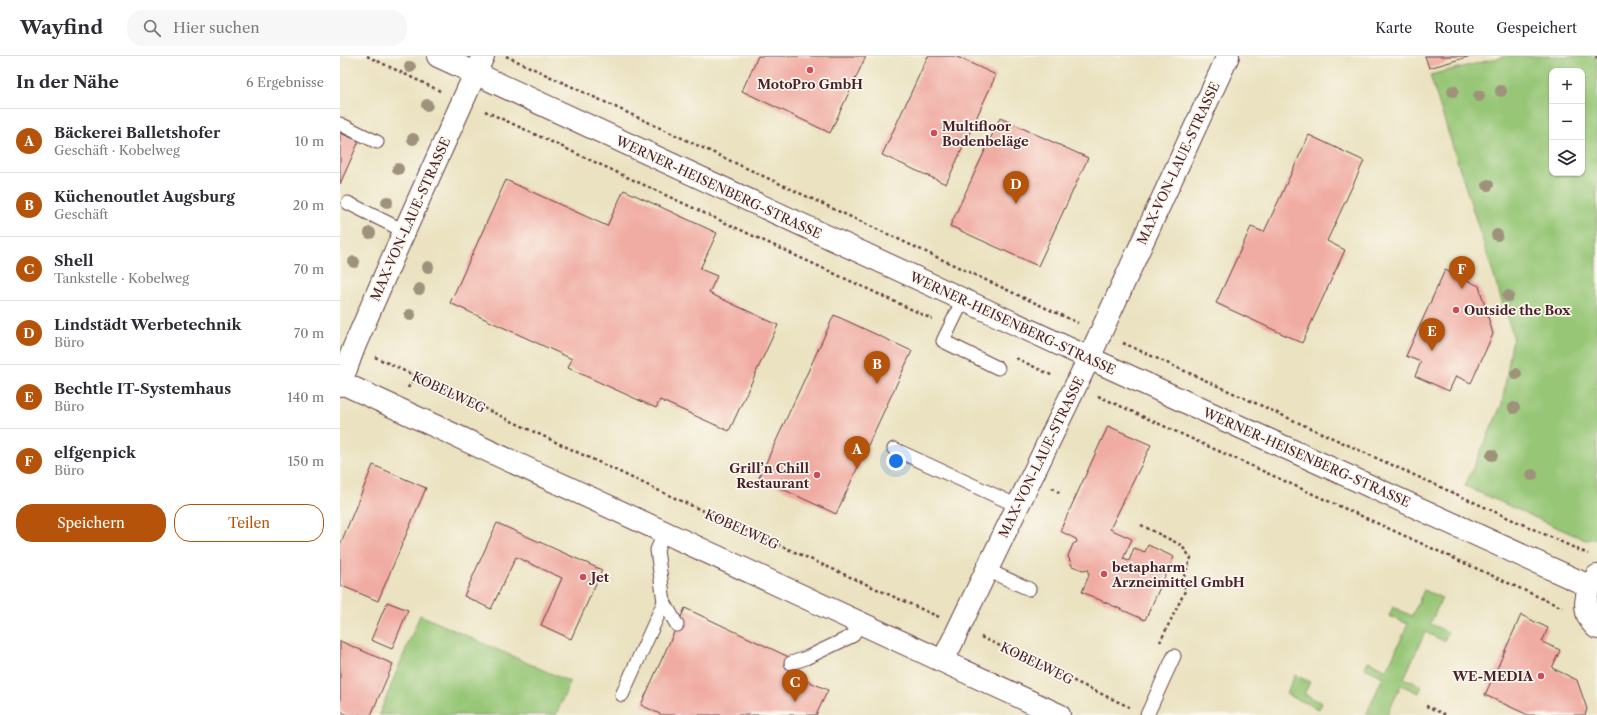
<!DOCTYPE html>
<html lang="de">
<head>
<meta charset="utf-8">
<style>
  :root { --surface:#fff; --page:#f7f7f7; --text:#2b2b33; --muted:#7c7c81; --line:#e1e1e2; --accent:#b45309 }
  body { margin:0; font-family:"Libre Caslon Text",serif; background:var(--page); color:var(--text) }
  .controls { position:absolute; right:12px; top:12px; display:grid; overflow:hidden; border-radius:8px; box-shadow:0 1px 3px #0004 }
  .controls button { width:36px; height:36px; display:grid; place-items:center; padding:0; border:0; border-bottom:1px solid var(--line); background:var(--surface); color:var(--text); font:20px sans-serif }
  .you { position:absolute; left:556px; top:405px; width:14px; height:14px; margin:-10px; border:3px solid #fff; border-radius:50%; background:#1a73e8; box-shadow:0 0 0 6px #1a73e833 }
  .badge { display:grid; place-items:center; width:26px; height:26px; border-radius:50%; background:var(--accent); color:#fff; font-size:13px; font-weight:700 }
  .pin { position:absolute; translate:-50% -33px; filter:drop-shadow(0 1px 2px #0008) }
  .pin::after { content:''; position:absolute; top:21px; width:14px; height:12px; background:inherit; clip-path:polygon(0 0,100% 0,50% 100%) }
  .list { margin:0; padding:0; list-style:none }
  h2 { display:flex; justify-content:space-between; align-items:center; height:52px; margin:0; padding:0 16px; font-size:17px }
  h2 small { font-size:13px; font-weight:400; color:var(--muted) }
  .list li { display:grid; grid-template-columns:26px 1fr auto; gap:12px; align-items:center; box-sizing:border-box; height:64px; padding:0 16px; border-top:1px solid var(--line) }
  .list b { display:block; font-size:15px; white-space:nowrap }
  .list p { margin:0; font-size:13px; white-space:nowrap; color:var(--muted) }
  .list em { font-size:13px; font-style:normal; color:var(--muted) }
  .actions { display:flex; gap:8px; padding:12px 16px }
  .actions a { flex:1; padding:9px 0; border:1px solid var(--accent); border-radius:16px; text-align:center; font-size:14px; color:var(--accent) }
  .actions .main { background:var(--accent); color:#fff }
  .icon { flex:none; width:22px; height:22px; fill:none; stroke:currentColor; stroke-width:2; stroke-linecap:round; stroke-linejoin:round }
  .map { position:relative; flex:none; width:1257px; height:659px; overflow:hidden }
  header { display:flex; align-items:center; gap:24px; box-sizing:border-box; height:56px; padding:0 20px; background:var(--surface); border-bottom:1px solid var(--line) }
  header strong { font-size:19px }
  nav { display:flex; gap:22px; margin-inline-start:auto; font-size:14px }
  .search { width:280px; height:36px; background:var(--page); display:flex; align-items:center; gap:10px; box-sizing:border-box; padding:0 14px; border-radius:16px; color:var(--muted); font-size:15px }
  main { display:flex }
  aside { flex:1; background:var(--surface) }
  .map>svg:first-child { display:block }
  .green { fill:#96c676; stroke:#707250; fill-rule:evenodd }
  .building { fill:#f0aba2 }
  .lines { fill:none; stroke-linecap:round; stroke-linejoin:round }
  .lane-casing { stroke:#623c41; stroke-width:15 }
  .street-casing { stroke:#623c41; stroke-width:24 }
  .secondary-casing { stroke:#623c41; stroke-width:24 }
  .path { stroke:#623c41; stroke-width:2.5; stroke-dasharray:3 3; stroke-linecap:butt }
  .lane { stroke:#fff; stroke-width:13 }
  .street { stroke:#fff; stroke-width:22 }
  .secondary { stroke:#fff; stroke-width:22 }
  .tree { fill:#9f927b }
  .poi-dot { fill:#d1495b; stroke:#fbf7ec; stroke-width:1.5 }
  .labels { text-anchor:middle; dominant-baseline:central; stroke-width:3.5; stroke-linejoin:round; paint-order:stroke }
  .poi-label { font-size:13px; font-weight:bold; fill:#4a1f2b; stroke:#fbf7ec; text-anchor:start }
  .street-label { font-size:13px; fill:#4a1f2b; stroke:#fbf7ec }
</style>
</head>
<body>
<header>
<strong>Wayfind</strong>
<div class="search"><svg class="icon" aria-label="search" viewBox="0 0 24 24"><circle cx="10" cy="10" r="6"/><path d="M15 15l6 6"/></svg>Hier suchen</div>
<nav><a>Karte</a><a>Route</a><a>Gespeichert</a></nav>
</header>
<main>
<aside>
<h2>In der Nähe<small>6 Ergebnisse</small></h2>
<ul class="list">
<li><span class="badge">A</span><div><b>Bäckerei Balletshofer</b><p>Geschäft · Kobelweg</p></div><em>10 m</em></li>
<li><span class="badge">B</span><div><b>Küchenoutlet Augsburg</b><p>Geschäft</p></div><em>20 m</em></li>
<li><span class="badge">C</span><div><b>Shell</b><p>Tankstelle · Kobelweg</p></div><em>70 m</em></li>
<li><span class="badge">D</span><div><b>Lindstädt Werbetechnik</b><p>Büro</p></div><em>70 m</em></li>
<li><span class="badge">E</span><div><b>Bechtle IT-Systemhaus</b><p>Büro</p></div><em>140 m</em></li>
<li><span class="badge">F</span><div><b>elfgenpick</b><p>Büro</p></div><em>150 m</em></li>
</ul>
<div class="actions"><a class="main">Speichern</a><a>Teilen</a></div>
</aside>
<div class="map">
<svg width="1257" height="659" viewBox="0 0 1257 659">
  <rect width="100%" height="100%" fill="#fbf7ec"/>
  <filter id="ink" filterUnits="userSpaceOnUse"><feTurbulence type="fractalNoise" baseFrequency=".025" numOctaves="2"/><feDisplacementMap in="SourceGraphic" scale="8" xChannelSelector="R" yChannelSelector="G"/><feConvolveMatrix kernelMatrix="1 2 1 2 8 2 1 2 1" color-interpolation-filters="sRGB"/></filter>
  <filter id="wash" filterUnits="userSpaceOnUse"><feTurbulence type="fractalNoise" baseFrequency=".012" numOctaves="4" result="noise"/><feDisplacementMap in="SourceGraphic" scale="16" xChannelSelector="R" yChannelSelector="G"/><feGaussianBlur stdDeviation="0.9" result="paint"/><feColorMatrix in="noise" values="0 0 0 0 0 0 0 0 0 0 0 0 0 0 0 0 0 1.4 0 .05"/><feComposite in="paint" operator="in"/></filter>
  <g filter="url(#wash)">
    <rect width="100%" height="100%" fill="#eae2c0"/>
    <g class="green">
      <path d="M 1167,0 L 1257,0 L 1257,483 L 1245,484 L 1125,430 L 1162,348 L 1173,280 L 1090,19 ZM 1212,15 L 1242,15 L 1242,117 L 1212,117 Z"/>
      <polygon points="1084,534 1102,542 1090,568 1108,576 1104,585 1085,576 1064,622 1082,630 1079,637 1061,629 1047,659 1026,659 1043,621 1025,612 1028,605 1047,614 1068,568 1049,560 1053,551 1072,560"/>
      <polygon points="80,559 230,626 216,659 39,659"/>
      <polygon points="955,619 970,626 964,638 982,647 979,653 946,638"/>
    </g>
    <g id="blocks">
      <g class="building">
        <polygon points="418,0 526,0 490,77 402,35"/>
        <polygon points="588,0 615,0 656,19 606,128 542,99"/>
        <polygon points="1085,0 1131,0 1089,12"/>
        <polygon points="660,62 748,102 698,210 610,170"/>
        <polygon points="0,77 19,85 0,128"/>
        <polygon points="969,79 1024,105 987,185 1005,194 962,287 876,247 911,171 924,176"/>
        <polygon points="166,124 267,170 284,134 377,177 360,213 377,220 369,237 438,269 389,375 320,344 316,352 228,312 232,303 110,247"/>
        <polygon points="1105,214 1139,230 1153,278 1131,327 1116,320 1109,335 1075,320 1081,306 1066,300"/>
        <polygon points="494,259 572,295 496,458 419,422"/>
        <polygon points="768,370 811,389 770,473 792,483 783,503 789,505 794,492 805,496 808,489 834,501 805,564 742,536 749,519 748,513 743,514 732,510 728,500 733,488 737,486 736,483 720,475"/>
        <polygon points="33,409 86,432 38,545 0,529 0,489"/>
        <polygon points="157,467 262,514 231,583 201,569 222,522 176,501 151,553 124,540"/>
        <polygon points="47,546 68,554 52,593 31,584"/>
        <polygon points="345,552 453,603 447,616 488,634 476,659 322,659 301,649"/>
        <polygon points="1181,559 1208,572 1202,586 1220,594 1212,612 1237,624 1247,653 1245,659 1188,659 1145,639"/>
        <polygon points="0,585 53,608 31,659 8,659 0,655"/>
      </g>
    </g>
  </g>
  <g filter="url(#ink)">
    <use href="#blocks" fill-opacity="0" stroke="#623c41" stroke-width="1"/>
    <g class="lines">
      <defs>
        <g id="lane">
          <polyline points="0,68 37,86"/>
          <polyline points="8,147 64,175"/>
          <polyline points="623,244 603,285 658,312"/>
          <polyline points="554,393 678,450"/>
          <polyline points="647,514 689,533"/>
          <polyline points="324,546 337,569"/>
          <polyline points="451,607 466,602 512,580 521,567"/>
          <polyline points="282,639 324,546 317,494 324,477"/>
          <polyline points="807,659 834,600"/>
        </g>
        <g id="street">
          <polyline points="98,0 749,302 1249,530"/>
          <polyline points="0,329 14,291 56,194 143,0"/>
          <path d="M 1257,520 C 1244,535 1241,558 1257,572"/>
          <polyline points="603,605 749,302 888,0"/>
        </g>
        <polyline id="secondary" points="0,326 719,659"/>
      </defs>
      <use href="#lane" class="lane-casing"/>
      <use href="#street" class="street-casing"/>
      <use href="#secondary" class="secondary-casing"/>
      <g class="path">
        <polyline points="27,0 100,35"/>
        <polyline points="166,0 738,267"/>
        <polyline points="1256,0 1257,2"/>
        <polyline points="145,55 592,263"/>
        <polyline points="783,287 1248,498"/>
        <polyline points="35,301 339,444 599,561"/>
        <polyline points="676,302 713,320"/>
        <polyline points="68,332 74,320"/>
        <polyline points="758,340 1223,552"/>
        <polyline points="712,432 722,438"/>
        <polyline points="801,469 841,489 851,502 843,523 845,535 820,586"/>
        <polyline points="641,581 789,651"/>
        <polyline points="1086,650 1106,659"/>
      </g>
      <use href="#lane" class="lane"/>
      <use href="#street" class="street"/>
      <use href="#secondary" class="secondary"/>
    </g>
    <g class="tree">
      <circle cx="70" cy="11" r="6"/>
      <circle cx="1113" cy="35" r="6"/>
      <circle cx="1161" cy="35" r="6"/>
      <circle cx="1139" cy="40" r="6"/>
      <circle cx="87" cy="49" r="6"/>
      <circle cx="73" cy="83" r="6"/>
      <circle cx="58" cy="113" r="6"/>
      <circle cx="1148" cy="129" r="6"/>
      <circle cx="47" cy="146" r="6"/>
      <circle cx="30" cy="177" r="6"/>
      <circle cx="1157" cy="179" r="6"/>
      <circle cx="14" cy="206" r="6"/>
      <circle cx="88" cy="211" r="6"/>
      <circle cx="79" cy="233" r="6"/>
      <circle cx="1168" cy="240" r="6"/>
      <circle cx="70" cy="259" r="6"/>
      <circle cx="1176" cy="318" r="6"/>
      <circle cx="1174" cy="352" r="6"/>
      <circle cx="1152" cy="399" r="6"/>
      <circle cx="1192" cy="419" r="6"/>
    </g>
  </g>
  <g class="poi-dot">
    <circle cx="470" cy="14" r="4"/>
    <circle cx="594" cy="77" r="4"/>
    <circle cx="1116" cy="254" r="4"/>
    <circle cx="477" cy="419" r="4"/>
    <circle cx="764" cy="518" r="4"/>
    <circle cx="243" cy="521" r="4"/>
    <circle cx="1201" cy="620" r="4"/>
  </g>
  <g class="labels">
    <g class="poi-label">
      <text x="470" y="28" text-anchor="middle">MotoPro GmbH</text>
      <text x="602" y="70">Multifloor<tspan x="602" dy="15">Bodenbeläge</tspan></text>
      <text x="1124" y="254">Outside the Box</text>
      <text x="469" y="412" text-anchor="end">Grill’n Chill<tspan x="469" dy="15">Restaurant</tspan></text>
      <text x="772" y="511">betapharm<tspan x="772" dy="15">Arzneimittel GmbH</tspan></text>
      <text x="251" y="521">Jet</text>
      <text x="1193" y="620" text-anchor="end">WE-MEDIA</text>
    </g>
    <g class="street-label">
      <text transform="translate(838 107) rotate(-65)">MAX-VON-LAUE-STRASSE</text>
      <text transform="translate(379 131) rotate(25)">WERNER-HEISENBERG-STRASSE</text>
      <text transform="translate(70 163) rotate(-66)">MAX-VON-LAUE-STRASSE</text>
      <text transform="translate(673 267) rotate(25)">WERNER-HEISENBERG-STRASSE</text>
      <text transform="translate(109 336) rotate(25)">KOBELWEG</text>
      <text transform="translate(701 401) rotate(-64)">MAX-VON-LAUE-STRASSE</text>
      <text transform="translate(967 401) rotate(24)">WERNER-HEISENBERG-STRASSE</text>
      <text transform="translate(402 473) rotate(24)">KOBELWEG</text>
      <text transform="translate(697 607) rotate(26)">KOBELWEG</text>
    </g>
  </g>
</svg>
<div class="controls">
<button>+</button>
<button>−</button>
<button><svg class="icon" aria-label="layers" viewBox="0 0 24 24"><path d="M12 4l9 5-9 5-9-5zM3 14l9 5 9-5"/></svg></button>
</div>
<div class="you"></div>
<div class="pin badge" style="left:517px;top:413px">A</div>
<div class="pin badge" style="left:537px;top:328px">B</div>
<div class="pin badge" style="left:455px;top:646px">C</div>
<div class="pin badge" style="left:676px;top:148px">D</div>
<div class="pin badge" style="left:1092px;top:295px">E</div>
<div class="pin badge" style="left:1122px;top:233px">F</div>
</div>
</main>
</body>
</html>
